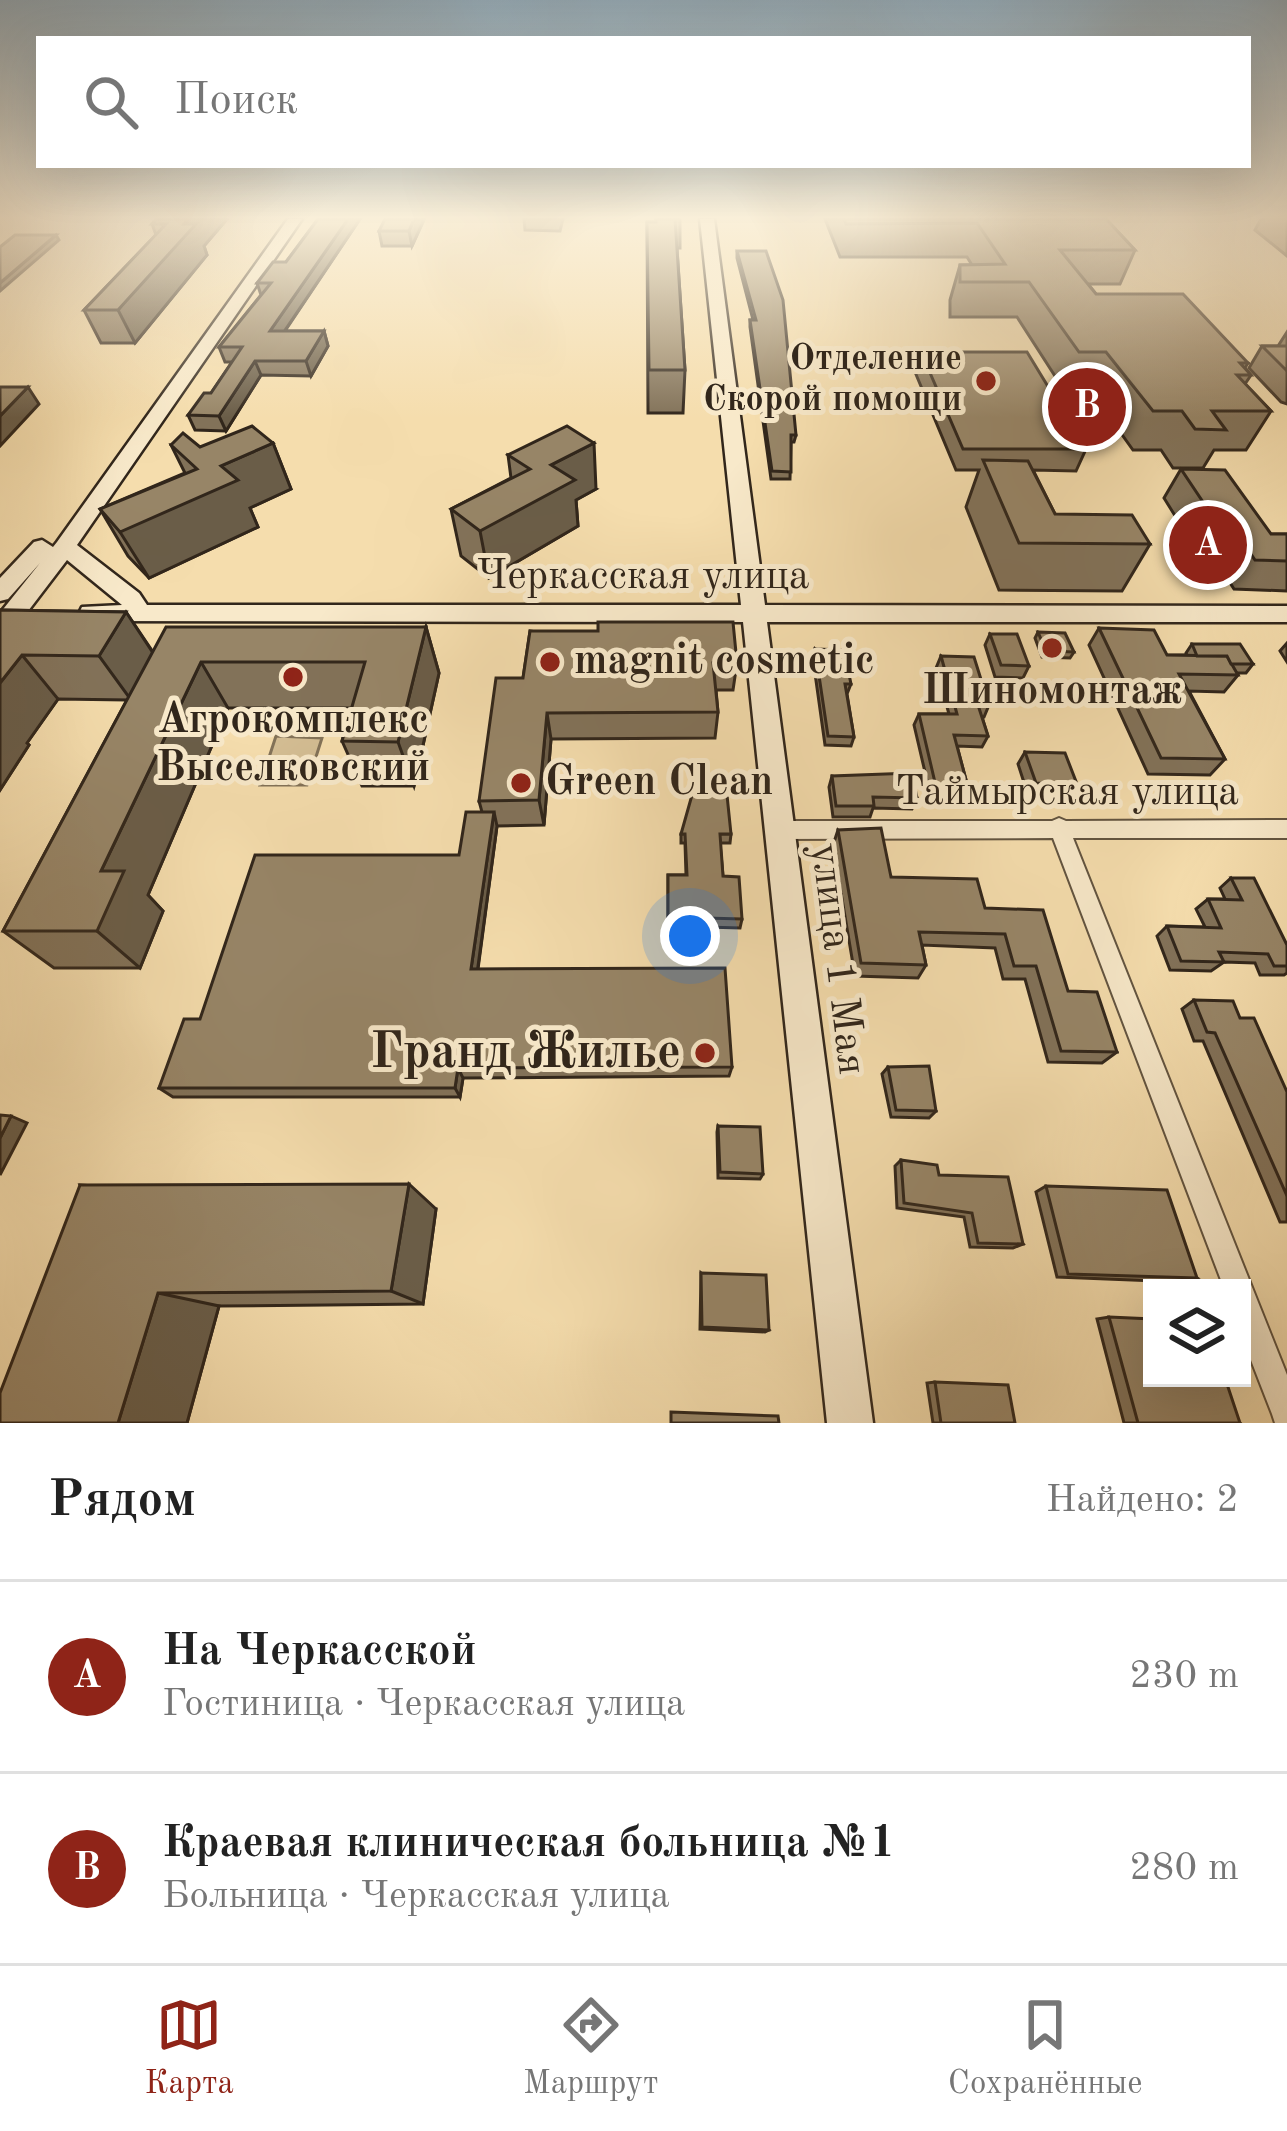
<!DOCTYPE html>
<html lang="ru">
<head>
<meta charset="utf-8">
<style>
  :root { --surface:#fff; --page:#f2f2f2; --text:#222; --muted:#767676; --line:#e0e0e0; --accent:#8f2418 }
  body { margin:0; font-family:"Old Standard TT",serif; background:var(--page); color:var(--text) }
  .controls { position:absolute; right:36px; bottom:36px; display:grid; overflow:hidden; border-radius:0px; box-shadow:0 12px 48px #0002 }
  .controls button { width:108px; height:108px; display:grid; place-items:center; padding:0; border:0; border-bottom:3px solid var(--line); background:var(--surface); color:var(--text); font:60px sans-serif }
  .you { position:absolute; left:690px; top:936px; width:42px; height:42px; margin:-30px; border:9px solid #fff; border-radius:50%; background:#1a73e8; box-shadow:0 0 0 18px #1a73e833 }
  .badge { display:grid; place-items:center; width:78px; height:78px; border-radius:50%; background:var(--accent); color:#fff; font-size:39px; font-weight:700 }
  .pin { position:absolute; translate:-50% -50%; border:6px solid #fff; box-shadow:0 3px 12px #0006 }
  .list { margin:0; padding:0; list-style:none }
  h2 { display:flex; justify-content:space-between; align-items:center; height:156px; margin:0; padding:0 48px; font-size:51px }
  h2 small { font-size:39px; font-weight:400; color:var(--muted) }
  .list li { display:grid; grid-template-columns:78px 1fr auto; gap:36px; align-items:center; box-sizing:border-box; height:192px; padding:0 48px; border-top:3px solid var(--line) }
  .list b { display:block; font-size:45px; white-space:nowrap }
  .list p { margin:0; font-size:39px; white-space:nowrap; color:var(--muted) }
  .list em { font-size:39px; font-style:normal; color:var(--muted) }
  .icon { flex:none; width:66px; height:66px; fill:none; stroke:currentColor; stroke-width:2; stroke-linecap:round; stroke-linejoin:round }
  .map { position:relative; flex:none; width:1287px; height:1423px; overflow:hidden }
  .search { position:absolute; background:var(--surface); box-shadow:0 12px 48px #0002; left:36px; right:36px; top:36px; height:132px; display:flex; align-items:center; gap:30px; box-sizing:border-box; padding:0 42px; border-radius:0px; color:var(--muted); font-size:45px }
  .sheet { height:540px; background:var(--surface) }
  nav { display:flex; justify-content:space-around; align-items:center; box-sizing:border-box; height:168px; border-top:3px solid var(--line); background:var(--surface); font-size:33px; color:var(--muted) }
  nav a { display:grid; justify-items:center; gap:6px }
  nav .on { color:var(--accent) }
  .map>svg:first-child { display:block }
  .green { fill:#d4be94; stroke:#827258; stroke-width:3 }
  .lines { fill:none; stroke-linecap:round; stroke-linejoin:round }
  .street-casing { stroke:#625440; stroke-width:4 }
  .secondary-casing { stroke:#31261b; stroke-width:5 }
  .street { fill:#f8e9ca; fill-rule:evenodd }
  .secondary { fill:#f8e9ca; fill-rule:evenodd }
  .wall { fill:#827259; stroke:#31261b; stroke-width:3 }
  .shaded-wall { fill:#6a5d48; stroke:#31261b; stroke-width:3 }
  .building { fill:#978567; stroke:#31261b; stroke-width:3 }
  .poi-dot { fill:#8f2418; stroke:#f8e9ca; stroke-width:4.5 }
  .labels { text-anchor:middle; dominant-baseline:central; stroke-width:10; stroke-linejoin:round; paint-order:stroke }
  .far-poi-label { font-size:36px; font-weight:bold; fill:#31261b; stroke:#f8e9ca; text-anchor:end }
  .street-label { font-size:42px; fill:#31261b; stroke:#f8e9ca }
  .poi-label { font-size:42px; font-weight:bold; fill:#31261b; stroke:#f8e9ca; text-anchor:start }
  .near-poi-label { font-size:51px; font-weight:bold; fill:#31261b; stroke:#f8e9ca; text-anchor:end }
</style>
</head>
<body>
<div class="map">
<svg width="1287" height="1423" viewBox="0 0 1287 1423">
  <rect width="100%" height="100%" fill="#f5ddad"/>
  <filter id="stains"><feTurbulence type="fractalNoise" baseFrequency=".00167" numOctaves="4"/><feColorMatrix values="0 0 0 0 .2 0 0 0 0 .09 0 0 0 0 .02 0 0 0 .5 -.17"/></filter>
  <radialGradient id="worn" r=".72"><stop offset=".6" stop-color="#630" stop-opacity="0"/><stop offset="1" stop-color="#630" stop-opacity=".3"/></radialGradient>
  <polygon class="green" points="276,736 322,738 307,785 260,785"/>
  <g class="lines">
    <defs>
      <polygon id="street" points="1059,818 1066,821 1287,820 1287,838 1073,838 1287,1375 1287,1423 1275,1423 1272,1414 1242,1337 1242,1288 1224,1288 1053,838 776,839 769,836 766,830 769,824 776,821 1052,821"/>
      <polygon id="secondary" points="288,219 302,219 77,545 139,593 147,605 741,605 700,219 714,219 765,605 1287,606 1287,622 767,622 873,1423 827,1423 743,622 91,621 82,619 79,613 82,607 122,605 67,560 9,636 0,639 0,613 40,563 8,599 0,601 0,578 34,542 42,540 53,547 57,542"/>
    </defs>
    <use href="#street" class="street-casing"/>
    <use href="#secondary" class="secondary-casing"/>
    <use href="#street" class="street"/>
    <use href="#secondary" class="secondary"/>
  </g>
  <g class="wall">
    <polygon points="157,219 227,219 204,246 207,255 135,343 101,343 84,310 156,235 152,224"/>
    <polygon points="318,219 360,219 285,331 324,331 328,346 311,376 261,375 226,431 195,430 188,415 211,393 232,362 225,362 219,347 261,295 257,283 286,262"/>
    <polygon points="424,219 412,246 382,246 379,231"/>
    <polygon points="524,219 563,219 560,231 525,230"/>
    <polygon points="656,219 680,219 680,248 677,248 685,370 683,413 648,413 647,222 656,222"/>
    <polygon points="825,219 1106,219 1135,250 1120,284 1088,284 1096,294 1248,363 1245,368 1251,375 1245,384 1271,411 1246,450 1214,450 1203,468 1173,468 1161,450 1133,450 1090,390 1064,390 1017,317 950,317 950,300 960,265 972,265 967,257 840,257"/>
    <polygon points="1261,219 1287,219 1287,256 1255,230"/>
    <polygon points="737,251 796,435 794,442 791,442 790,479 771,479 750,327 750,320 753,320 737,258"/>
    <polygon points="1287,332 1287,404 1281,402 1249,368 1262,346 1278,346"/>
    <polygon points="921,352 1086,449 1076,471 1033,470 1055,514 1150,544 1122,591 999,590 966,507 979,470 956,470 915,372"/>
    <polygon points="273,443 291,489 250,508 258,527 149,578 128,556 100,509 185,473 171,445 200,447"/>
    <polygon points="508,455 596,489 576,500 578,526 489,578 461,556 451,509 511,478"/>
    <polygon points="1181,469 1271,534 1287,534 1287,591 1234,589 1216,561 1207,567 1164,498"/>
    <polygon points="0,610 126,612 153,652 426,627 439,673 414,786 362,786 342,741 352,708 228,708 148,895 163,911 140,968 54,968 3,931 127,700 58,699 27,743 29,745 0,790"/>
    <polygon points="1099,628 1167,655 1187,655 1186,653 1192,644 1253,664 1246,673 1237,673 1238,675 1224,692 1189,691 1225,759 1210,775 1148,774 1089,645"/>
    <polygon points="530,631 737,663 733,690 716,690 718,712 715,738 551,739 544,825 497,826 478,969 732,1067 729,1076 463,1078 460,1097 173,1097 159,1088 200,1019 459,855 482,812 479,801 523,678"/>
    <polygon points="1038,632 1074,652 1070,658 1042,657 1035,638"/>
    <polygon points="990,634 1029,666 1023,678 995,677 985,645"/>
    <polygon points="1287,643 1287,662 1280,651"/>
    <polygon points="815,649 851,684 847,694 854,737 851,746 825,745 813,659"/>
    <polygon points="941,656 989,705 984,717 982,717 988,736 982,747 957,746 969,791 963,802 932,802 914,725 919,714 949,714 936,668"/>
    <polygon points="1025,752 1077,784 1069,795 1028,795 1018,764"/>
    <polygon points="832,776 917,798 912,809 873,808 870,817 833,817 829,787"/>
    <polygon points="838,830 891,877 985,908 1068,991 1117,1052 1102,1063 1048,1062 1025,979 1003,979 995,948 922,945 926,965 918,978 855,976 833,845"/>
    <polygon points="681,834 731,834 730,843 720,843 723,876 742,919 740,928 668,926 668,875 686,875 685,843 681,843"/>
    <polygon points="1231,878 1287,945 1287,973 1284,975 1260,975 1255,963 1224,962 1211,971 1170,970 1157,936 1167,926 1205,927 1196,909 1208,899 1225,899 1220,888"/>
    <polygon points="1194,1000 1240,1018 1287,1092 1287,1222 1280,1222 1203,1041 1194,1041 1182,1009"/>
    <polygon points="888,1067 936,1111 929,1118 891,1117 882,1074"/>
    <polygon points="718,1126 763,1174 760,1179 718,1178 717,1132"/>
    <polygon points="901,1160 939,1175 1023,1244 1013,1248 970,1247 964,1217 897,1208 895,1166"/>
    <polygon points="80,1185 436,1209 423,1304 219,1306 187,1423"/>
    <polygon points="1046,1186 1197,1278 1182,1282 1057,1277 1036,1192"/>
    <polygon points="701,1273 769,1330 765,1332 700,1329"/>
    <polygon points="1109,1317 1240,1423 1124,1423 1097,1319"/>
    <polygon points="935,1382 1015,1423 933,1423 927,1383"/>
  </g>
  <g class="shaded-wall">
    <polygon points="188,219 227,219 204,246 207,255 135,343 118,310"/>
    <polygon points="348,219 360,219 275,345 270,331"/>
    <polygon points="414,219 424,220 412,246 409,231"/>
    <polygon points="56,235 59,240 0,291 0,283"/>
    <polygon points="324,331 328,346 311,376 306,361"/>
    <polygon points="255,361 261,375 226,431 219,416"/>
    <polygon points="28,387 39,404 0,446 0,416"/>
    <polygon points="273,443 291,489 250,508 258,527 149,578 120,532 221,466"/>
    <polygon points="594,443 596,489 576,500 578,526 489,578 480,531 551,465"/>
    <polygon points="1236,532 1216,561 1207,567 1227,538"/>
    <polygon points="126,612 155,656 131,700 99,656"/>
    <polygon points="426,627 439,673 414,786 398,742"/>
    <polygon points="22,655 58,699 27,743 29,745 0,790 0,683"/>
    <polygon points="201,662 228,708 148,895 163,911 140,968 97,931 101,871"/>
    <polygon points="547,713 551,739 544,825 539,800"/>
    <polygon points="494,812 497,826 476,981 471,969"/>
    <polygon points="458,1068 463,1078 460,1097 455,1088"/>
    <polygon points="11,1116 27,1123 0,1175 0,1138"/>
    <polygon points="409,1184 436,1209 423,1304 391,1291"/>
    <polygon points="158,1293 219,1306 187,1423 118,1423"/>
  </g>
  <g class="building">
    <polygon points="157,219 188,219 184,224 196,224 118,310 84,310 166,224 152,224"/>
    <polygon points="318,219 348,219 270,331 324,331 306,361 255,361 219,416 188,415 204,393 211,393 242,347 219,347 271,283 257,283 273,262 286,262"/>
    <polygon points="385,219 414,219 409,231 379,231"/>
    <polygon points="656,219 675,219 685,370 649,370 647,222 656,222"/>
    <polygon points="844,219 1106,219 1135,250 1060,250 1096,294 1183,294 1248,363 1240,363 1251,375 1237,375 1271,411 1212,411 1226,430 1195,429 1182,411 1153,411 1106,352 1079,352 1029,282 960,282 960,265 1005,264 977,223 846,224"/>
    <polygon points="15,235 56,235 0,283 0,247"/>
    <polygon points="737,251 766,251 783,300 796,435 791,435 791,472 772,471 750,320 756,320"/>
    <polygon points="1262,346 1287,346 1287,371"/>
    <polygon points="921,352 1027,352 1086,449 963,449"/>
    <polygon points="0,387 28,387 0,416"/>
    <polygon points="252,426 273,443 221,466 238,480 120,532 100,509 197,469 171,445 183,433 200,447"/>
    <polygon points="567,426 594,443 551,465 575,480 480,531 451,509 530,469 508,455"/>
    <polygon points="983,460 1028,461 1055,514 1132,515 1150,544 1019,543"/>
    <polygon points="1181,469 1225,470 1271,534 1287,534 1287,561 1255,560 1236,532 1227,538"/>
    <polygon points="0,610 126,612 99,656 22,655 0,683"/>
    <polygon points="598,622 733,622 737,663 713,663 718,712 547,713 539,800 479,801 496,678 523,678 530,631 598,631"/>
    <polygon points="166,627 426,627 398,742 342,741 365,662 201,662 101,871 124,871 97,931 3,931"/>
    <polygon points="1099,628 1154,630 1167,655 1227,656 1238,675 1179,674 1225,759 1161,758"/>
    <polygon points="1038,632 1065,633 1074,652 1046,651"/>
    <polygon points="990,634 1017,634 1029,666 1001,665"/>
    <polygon points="1192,644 1240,644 1253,664 1231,664 1227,656 1197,656"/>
    <polygon points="815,649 844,650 851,684 845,684 854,737 828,736"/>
    <polygon points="941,656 974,657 989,705 978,705 988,736 954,735 969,791 937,791 919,714 957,714"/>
    <polygon points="1025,752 1065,753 1077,784 1036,783"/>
    <polygon points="912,773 917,798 873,797 874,806 836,806 832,776"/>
    <polygon points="692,795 727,795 731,834 720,834 723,876 739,877 742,919 668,917 668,875 687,875 685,834 681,834"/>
    <polygon points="466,812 494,812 471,969 725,968 732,1067 458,1068 455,1088 159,1088 184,1019 200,1019 255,855 459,855"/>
    <polygon points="881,828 891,877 977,879 985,908 1043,910 1068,991 1097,992 1117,1052 1061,1051 1036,966 1014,966 1005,934 919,932 926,965 861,963 838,830"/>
    <polygon points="1231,878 1254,878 1287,945 1287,966 1274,966 1268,954 1219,952 1224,962 1181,961 1167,926 1221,928 1208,899 1242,900"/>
    <polygon points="1194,1000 1233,1001 1240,1018 1254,1018 1287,1092 1287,1196 1215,1033 1207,1032"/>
    <polygon points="929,1066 936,1111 896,1110 888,1067"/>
    <polygon points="0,1115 11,1116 0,1138"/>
    <polygon points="718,1126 760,1127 763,1174 720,1172"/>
    <polygon points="901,1160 937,1165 939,1175 1008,1177 1023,1244 978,1243 972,1213 904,1203"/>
    <polygon points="409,1184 391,1291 158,1293 118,1423 0,1423 0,1393 80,1185"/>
    <polygon points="1046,1186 1167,1190 1197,1278 1068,1274"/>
    <polygon points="701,1273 766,1275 769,1330 702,1327"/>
    <polygon points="1109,1317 1152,1319 1152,1378 1225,1378 1240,1423 1138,1423"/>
    <polygon points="935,1382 1008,1385 1015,1423 941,1423"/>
    <polygon points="671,1412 778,1416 779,1423 671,1423"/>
  </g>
  <linearGradient id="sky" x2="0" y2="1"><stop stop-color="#92acbc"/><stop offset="0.52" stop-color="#faf0da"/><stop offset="1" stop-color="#faf0da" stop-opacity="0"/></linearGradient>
  <rect width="1287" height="418" fill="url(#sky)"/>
  <g class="poi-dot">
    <circle cx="986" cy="381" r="12"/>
    <circle cx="1052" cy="648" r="12"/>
    <circle cx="550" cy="662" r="12"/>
    <circle cx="293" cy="677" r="12"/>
    <circle cx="521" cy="783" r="12"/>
    <circle cx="705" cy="1053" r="12"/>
  </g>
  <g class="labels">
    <g class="far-poi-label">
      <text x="962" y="360">Отделение<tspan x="962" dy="41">Скорой помощи</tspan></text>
    </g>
    <g class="street-label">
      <text x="643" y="577">Черкасская улица</text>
      <text x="1067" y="793">Таймырская улица</text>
      <text transform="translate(837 959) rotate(83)">улица 1 Мая</text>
    </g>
    <g class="poi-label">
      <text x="574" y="662">magnit cosmetic</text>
      <text x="1052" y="692" text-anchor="middle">Шиномонтаж</text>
      <text x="293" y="721" text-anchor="middle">Агрокомплекс<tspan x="293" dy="48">Выселковский</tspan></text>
      <text x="545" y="783">Green Clean</text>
    </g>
    <g class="near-poi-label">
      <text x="681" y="1053">Гранд Жилье</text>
    </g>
  </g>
  <rect width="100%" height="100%" filter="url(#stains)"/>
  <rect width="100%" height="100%" fill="url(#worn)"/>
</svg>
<div class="controls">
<button><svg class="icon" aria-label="layers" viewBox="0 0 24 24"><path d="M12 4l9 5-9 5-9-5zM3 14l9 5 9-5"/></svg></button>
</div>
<div class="you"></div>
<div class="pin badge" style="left:1208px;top:545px">A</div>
<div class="pin badge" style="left:1087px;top:407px">B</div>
<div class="search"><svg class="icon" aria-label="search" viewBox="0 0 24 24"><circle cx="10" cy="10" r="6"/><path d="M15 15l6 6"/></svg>Поиск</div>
</div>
<section class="sheet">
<h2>Рядом<small>Найдено: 2</small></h2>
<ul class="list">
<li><span class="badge">A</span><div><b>На Черкасской</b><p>Гостиница · Черкасская улица</p></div><em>230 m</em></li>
<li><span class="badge">B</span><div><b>Краевая клиническая больница №1</b><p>Больница · Черкасская улица</p></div><em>280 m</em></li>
</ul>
</section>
<nav>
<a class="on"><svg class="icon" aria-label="map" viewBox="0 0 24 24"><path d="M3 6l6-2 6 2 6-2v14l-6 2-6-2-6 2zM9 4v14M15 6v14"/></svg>Карта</a>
<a><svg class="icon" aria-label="directions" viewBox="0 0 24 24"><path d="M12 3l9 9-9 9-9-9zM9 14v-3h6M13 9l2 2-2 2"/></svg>Маршрут</a>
<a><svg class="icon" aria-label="saved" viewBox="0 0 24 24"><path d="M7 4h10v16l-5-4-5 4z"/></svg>Сохранённые</a>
</nav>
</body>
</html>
